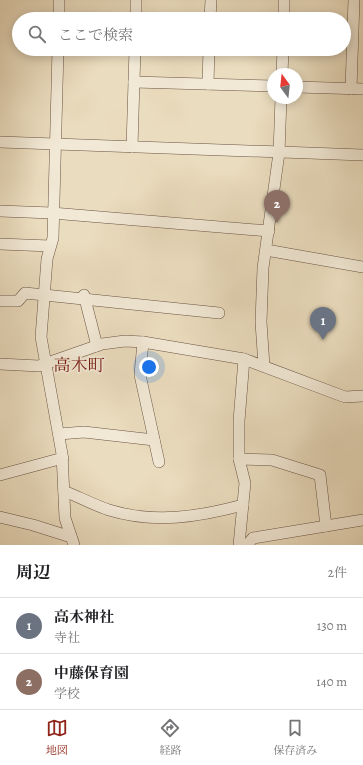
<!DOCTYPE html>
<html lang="ja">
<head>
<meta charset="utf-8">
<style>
  :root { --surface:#fff; --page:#f6f6f6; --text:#202124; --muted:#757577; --line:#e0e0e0; --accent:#8f2418 }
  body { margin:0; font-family:Alegreya,"Noto Serif JP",serif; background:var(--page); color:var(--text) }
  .compass { position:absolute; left:267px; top:68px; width:36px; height:36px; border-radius:50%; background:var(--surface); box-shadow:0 2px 10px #0003; rotate:345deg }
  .you { position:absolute; left:149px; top:367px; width:14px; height:14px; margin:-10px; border:3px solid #fff; border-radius:50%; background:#1a73e8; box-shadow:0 0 0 6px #1a73e833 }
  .badge { display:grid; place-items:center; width:26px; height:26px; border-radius:50%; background:var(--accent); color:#fff; font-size:13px; font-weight:700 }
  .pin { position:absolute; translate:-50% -33px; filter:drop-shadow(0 1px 2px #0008) }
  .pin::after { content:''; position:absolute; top:21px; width:14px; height:12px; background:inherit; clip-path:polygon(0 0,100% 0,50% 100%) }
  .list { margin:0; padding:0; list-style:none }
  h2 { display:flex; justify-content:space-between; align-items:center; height:52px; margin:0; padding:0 16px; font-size:17px }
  h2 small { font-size:13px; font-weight:400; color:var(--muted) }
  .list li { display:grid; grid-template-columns:26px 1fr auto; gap:12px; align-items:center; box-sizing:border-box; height:56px; padding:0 16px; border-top:1px solid var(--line) }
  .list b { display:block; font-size:15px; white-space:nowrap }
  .list p { margin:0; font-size:13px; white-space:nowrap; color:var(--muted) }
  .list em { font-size:13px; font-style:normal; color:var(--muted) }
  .icon { flex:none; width:22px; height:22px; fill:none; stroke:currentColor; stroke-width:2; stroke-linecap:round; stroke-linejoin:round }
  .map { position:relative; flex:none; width:363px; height:545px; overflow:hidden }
  .search { position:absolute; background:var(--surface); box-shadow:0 2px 10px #0003; left:12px; right:12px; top:12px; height:44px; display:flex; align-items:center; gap:10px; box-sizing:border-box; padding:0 14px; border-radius:22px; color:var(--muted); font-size:15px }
  .sheet { height:164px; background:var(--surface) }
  nav { display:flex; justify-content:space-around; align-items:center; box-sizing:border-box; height:56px; border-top:1px solid var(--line); background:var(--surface); font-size:11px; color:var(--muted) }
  nav a { display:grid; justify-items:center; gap:2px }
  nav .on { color:var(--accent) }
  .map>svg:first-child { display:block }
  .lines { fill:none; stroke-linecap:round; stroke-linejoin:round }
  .minor-casing { stroke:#6a5444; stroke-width:12 }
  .minor { stroke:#f1e8d5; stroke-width:11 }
  .labels { text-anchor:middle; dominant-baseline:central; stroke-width:3.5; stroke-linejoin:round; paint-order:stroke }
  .quarter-label { font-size:17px; fill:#7a1f14; stroke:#f1e8d5 }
</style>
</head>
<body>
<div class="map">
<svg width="363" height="545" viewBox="0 0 363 545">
  <rect width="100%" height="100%" fill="#eadcbe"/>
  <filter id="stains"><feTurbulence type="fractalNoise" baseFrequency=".005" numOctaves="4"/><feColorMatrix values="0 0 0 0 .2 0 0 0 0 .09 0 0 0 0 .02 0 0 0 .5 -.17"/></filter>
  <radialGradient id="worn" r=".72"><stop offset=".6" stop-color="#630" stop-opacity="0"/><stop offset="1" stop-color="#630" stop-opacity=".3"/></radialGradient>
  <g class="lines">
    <defs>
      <g id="minor">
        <polyline points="59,18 70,19"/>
        <polyline points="59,19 59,0"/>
        <polyline points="136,19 136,0"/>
        <polyline points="210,19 211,0"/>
        <polyline points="284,19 284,0"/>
        <polyline points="58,49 53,238 47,259 41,337 62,454 65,518 74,545"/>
        <polyline points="282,74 283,49"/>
        <polyline points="134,82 273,86"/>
        <polyline points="208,84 209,49"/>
        <polyline points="297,87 363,89"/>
        <polyline points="351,89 354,0"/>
        <polyline points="0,142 363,155"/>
        <polyline points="132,147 135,49"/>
        <polyline points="0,211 52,213 269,231"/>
        <polyline points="0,244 50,246"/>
        <polyline points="266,250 363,267"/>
        <polyline points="84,295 97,346"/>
        <polyline points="0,301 18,301 25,293 219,313"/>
        <polyline points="143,342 140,375 159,462"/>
        <polyline points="0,364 39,366 102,344 125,341 143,342 244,359 345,397 363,396"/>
        <polyline points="264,366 261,322 263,268 279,153 281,98"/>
        <polyline points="59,434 84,432 154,440"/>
        <polyline points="239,459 272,460 320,475 326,526"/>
        <polyline points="0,475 63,458"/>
        <path d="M 64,491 C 79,497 94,505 109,510 C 155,524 198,517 243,505"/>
        <polyline points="0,517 33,525 71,537"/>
        <polyline points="239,545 245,483 239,459 239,421 244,359"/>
        <polyline points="247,545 253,538 363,520"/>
      </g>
    </defs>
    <use href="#minor" class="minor-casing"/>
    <use href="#minor" class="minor"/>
  </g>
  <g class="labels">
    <g class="quarter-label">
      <text x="79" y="365">高木町</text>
    </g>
  </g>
  <rect width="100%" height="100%" filter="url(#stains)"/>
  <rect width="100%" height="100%" fill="url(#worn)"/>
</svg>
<svg class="compass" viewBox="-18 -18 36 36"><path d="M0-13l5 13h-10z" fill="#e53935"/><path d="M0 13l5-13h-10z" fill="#757577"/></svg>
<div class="you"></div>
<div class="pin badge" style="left:323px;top:340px;background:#6b7280">1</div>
<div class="pin badge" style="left:277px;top:223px;background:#8d6e63">2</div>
<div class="search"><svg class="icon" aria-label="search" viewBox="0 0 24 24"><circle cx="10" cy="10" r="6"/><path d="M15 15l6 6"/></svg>ここで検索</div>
</div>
<section class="sheet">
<h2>周辺<small>2件</small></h2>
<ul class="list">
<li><span class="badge" style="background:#6b7280">1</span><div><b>高木神社</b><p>寺社</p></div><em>130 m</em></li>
<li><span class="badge" style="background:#8d6e63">2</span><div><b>中藤保育園</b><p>学校</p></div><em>140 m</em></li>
</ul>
</section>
<nav>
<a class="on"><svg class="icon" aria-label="map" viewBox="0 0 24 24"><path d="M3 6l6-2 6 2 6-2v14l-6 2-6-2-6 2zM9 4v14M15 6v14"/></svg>地図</a>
<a><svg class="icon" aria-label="directions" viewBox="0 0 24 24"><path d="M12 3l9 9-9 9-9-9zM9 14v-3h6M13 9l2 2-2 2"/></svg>経路</a>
<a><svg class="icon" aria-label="saved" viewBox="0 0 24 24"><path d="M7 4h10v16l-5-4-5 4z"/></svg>保存済み</a>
</nav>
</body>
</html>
